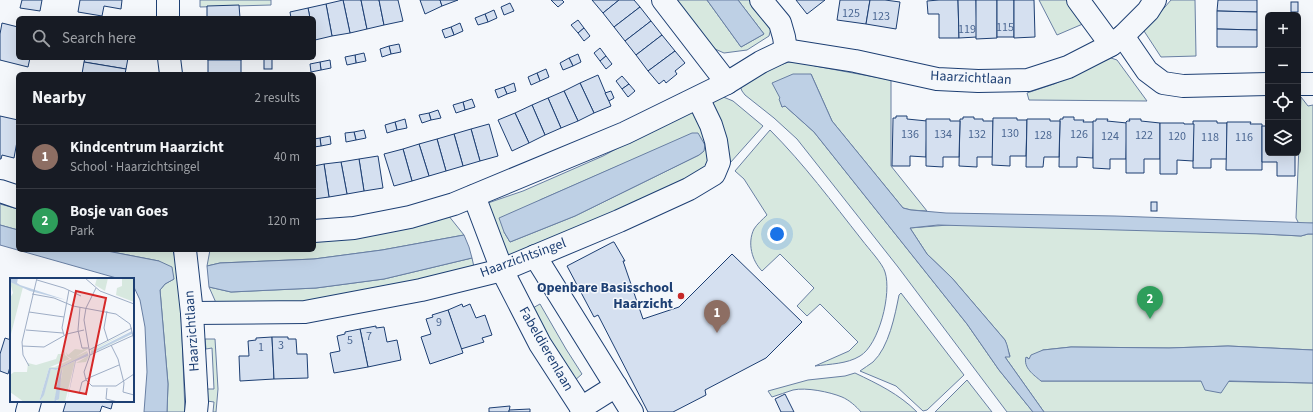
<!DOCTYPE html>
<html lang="en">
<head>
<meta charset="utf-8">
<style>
  :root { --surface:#171b24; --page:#242831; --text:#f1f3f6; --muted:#9ea1a6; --line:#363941; --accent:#8c9099 }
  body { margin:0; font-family:"Source Sans 3",sans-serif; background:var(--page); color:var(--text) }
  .controls { position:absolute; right:12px; top:12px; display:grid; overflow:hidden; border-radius:6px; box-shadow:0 4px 16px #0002 }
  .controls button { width:36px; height:36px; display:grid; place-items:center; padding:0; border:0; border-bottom:1px solid var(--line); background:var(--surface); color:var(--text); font:20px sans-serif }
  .you { position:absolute; left:777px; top:234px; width:14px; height:14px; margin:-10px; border:3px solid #fff; border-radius:50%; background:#1a73e8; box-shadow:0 0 0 6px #1a73e833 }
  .badge { display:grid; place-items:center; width:26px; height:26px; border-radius:50%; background:var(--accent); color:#fff; font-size:13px; font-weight:700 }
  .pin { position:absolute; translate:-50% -33px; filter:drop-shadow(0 1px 2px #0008) }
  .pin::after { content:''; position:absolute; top:21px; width:14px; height:12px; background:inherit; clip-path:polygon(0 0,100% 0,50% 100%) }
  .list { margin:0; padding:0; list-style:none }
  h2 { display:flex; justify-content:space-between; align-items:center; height:52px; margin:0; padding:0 16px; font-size:17px }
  h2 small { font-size:13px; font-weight:400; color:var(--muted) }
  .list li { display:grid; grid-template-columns:26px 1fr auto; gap:12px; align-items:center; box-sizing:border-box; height:64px; padding:0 16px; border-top:1px solid var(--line) }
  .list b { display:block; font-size:15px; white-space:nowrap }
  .list p { margin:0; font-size:13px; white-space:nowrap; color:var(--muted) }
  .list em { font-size:13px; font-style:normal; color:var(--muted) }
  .icon { flex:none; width:22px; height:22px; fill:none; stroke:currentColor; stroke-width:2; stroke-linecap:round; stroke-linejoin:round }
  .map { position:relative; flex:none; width:1313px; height:412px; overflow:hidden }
  .search { position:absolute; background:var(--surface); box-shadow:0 4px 16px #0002; left:16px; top:16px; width:300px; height:44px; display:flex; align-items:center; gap:10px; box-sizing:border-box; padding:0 14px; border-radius:6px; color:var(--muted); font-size:15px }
  .panel { position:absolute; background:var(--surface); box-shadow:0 4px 16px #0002; left:16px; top:72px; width:300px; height:180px; border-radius:6px }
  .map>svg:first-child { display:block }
  .green { fill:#d7e8df; stroke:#687fa3; fill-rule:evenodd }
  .water { fill:#bed0e5; stroke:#687fa3 }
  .building { fill:#d5e0f0; stroke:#1d3f73 }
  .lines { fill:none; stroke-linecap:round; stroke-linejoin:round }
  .minor-casing { stroke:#1d3f73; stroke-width:24 }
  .minor { stroke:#f4f7fb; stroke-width:22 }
  .poi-dot { fill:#c62828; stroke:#f4f7fb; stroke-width:1.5 }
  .labels { text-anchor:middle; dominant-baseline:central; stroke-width:3; stroke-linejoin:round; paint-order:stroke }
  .number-label { font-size:12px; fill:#4b6792 }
  .street-label { font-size:14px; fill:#1d3f73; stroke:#f4f7fb }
  .poi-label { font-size:14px; font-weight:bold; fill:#1d3f73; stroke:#f4f7fb; text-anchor:end }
  .inset-road { fill:none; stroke:#9eadc5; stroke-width:1 }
  .view { fill:#d62828; fill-opacity:0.15; stroke:#d62828; stroke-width:2 }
  .inset-edge { fill:none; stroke:#1d3f73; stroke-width:2 }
</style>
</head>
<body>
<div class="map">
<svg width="1313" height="412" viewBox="0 0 1313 412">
  <rect width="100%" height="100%" fill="#f4f7fb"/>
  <g class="green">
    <polygon points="200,0 271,0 271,5 200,7"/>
    <polygon points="675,0 707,0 741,47 764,34 738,0 752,0 771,28 769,36 747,50 724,53 715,49"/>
    <polygon points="1039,0 1069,0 1085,23 1057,35"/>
    <polygon points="1171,0 1195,0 1196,56 1161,57 1144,31"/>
    <polygon points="1111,58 1117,60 1147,101 1029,100 1027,93 1054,84"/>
    <polygon points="805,61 815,66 891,80 891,166 927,211 911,210 903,208 832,121 811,74 780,99 782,107 785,106 814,132 967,324 999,370 1033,412 1007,412 898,267 797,139 774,118 745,95 742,91 740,86 777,66 789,62"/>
    <polygon points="721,96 733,101 763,126 722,172 711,99"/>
    <polygon points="1301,97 1308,106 1313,105 1313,223 1299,224 1296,218"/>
    <path d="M 690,111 L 703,116 L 709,169 L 507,260 L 485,204 L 523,191 L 603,156 L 659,126 ZM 704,151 L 699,155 L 575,216 L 510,242 L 504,232 L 540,200 L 618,166 Z"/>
    <path d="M 770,130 C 804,164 832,202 862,240 C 868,248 883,264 885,272 C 892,293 879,345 860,356 C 847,364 830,364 815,366 L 849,351 L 858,342 L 820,304 L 807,316 L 797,306 L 814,288 L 780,254 L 762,271 C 752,261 747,243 754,229 C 757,224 763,219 767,215 L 744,179 L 735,171 Z"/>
    <polygon points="0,204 18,209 18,230 0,225"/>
    <polygon points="448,215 464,235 382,250 314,259 220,263 207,266 210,250 314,250 314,242 348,238"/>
    <polygon points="1012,220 1301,236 1308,234 1313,234 1313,350 1228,346 1169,348 1071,347 1043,350 1028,359 1027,357 1041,381 1202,381 1313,383 1313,412 1044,412 1005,357 1010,356 1005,340 952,278 927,254 910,228"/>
    <polygon points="102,250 173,250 176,262 181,310 185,412 167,412 168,384 160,290 165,284 174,279 159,261"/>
    <polygon points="472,258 474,267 310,304 217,305 209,287 231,292 316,288 384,279"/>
    <path d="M 901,293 L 964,375 L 927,410 L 923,411 L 896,386 L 860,371 C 864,368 869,365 873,362 C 889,347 895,315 899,295 Z"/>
    <polygon points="540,304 566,349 582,374 574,381 531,309"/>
    <polygon points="205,339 215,339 218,389 216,412 213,412 214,402 207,401 207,389 214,389 212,348 206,349"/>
    <path d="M 855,373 C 878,384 899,394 917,412 L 861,412 C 856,406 849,400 842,397 C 830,392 806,387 793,390 C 786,392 779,395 772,397 L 768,391 L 808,380 L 845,376 Z"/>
    <polygon points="967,380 992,412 935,412"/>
  </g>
  <g class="water">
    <polygon points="707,0 738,0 764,34 741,47"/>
    <path d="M 793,74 L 811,74 L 832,121 L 903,208 L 911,210 L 946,213 L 1115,216 L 1313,223 L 1313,234 L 1308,234 L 1301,236 L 1262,234 L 938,225 L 910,228 L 927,254 L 952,278 L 1005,340 C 1008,346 1008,351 1010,357 L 1005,357 L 1044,412 L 1033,412 L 999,370 L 967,324 L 814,132 L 785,106 L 782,107 L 779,99 L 780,98 L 772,83 Z"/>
    <polygon points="692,133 698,133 705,145 704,151 699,155 575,216 510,242 504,232 499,218"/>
    <polygon points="0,225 18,230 18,250 102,250 159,261 172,267 174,279 165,284 160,290 168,384 167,412 144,412 147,372 145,327 140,300 133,285 133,279 120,279 0,245"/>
    <polygon points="464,235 469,247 472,258 384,279 316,288 231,292 209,287 207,266 220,263 314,259 382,250"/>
    <path d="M 1228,346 L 1313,350 L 1313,383 L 1229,381 L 1221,393 L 1205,390 L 1201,381 L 1041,381 C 1034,375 1023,368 1026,357 L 1029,359 L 1031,355 L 1043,350 L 1071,347 L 1169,348 Z"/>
  </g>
  <g class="building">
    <polygon points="22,0 42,0 40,11 20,8"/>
    <polygon points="80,0 122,0 121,9 104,6 102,16 78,12"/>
    <polygon points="343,0 361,0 367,29 350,33"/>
    <polygon points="343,0 350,33 332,36 326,4"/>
    <polygon points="361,0 379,0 384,25 367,29"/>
    <polygon points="379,0 398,0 403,21 384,25"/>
    <polygon points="420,0 440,0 442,6 425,14"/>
    <polygon points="440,0 458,0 442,6"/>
    <polygon points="551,0 562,0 564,2 558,7"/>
    <polygon points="592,0 619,0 603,13"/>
    <polygon points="619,0 634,0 640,7 614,27 603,13"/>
    <polygon points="796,0 825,0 807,14"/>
    <polygon points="840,0 870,0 866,24 837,20"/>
    <polygon points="870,0 885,0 900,2 896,29 866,24"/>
    <polygon points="939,0 958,0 959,38 939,38 939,14 928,14 927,1"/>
    <polygon points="958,0 976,0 977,37 959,38"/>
    <polygon points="976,0 997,0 997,38 976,39"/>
    <rect x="997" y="0" width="17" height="37"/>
    <polygon points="1014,0 1034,0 1035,37 1014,38"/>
    <polygon points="1218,0 1257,0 1257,12 1217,11"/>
    <rect x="1291" y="2" width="7" height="10"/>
    <polygon points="510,3 514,11 504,15 501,7"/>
    <polygon points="326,4 332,36 315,40 314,18 310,18 308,8"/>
    <polygon points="239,5 240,18 207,18 207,6"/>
    <polygon points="640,7 651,21 625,41 614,27"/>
    <polygon points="308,8 310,18 291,18 290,12"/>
    <polygon points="494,10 497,18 488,22 485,14"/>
    <polygon points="1217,11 1257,12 1257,30 1217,29"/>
    <polygon points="485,14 488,22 478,25 475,18"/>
    <polygon points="578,20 584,28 578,33 571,25"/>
    <polygon points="651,21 662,35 636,55 625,41"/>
    <polygon points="2,23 18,27 18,58 30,58 28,67 0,60 0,34"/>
    <polygon points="460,23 463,31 454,35 451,27"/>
    <polygon points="451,27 454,35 445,38 442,30"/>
    <polygon points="584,28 590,36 584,41 578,33"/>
    <polygon points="1217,29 1257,30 1257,47 1217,47"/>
    <polygon points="662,35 675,51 648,71 636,55"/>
    <polygon points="399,44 401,52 391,54 389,46"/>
    <polygon points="389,46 391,54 382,57 380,49"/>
    <polygon points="600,48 606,56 600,61 594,53"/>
    <polygon points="675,51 685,63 675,71 677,74 666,83 664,80 659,84 648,71"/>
    <polygon points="364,53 366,61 356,63 355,55"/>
    <polygon points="578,54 581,62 573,66 569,58"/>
    <polygon points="355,55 356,63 347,65 345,57"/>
    <polygon points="606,56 612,64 606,69 600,61"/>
    <polygon points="85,58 128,58 126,69 84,62"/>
    <rect x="208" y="58" width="33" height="2"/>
    <polygon points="569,58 573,66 563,70 560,63"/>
    <rect x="264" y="59" width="8" height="10"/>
    <rect x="208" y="60" width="33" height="14"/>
    <polygon points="330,60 331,68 321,70 320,62"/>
    <polygon points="84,62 126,69 125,74 82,74"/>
    <polygon points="320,62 321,70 311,72 310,64"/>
    <polygon points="546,69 549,77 540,81 537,73"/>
    <polygon points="537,73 540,81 531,85 528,77"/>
    <polygon points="598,75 611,106 594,113 580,83"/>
    <polygon points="622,76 629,84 622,89 616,81"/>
    <polygon points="514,83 516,91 507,94 504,87"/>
    <polygon points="580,83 594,113 578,121 564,91"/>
    <polygon points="629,84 635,91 628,97 622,89"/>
    <polygon points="504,87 507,94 498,98 495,90"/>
    <polygon points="564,91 578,121 561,128 548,98"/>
    <polygon points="611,91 614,98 609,101 605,93"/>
    <polygon points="548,98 561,128 545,135 532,105"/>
    <polygon points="472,99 475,107 465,110 463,102"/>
    <polygon points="463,102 465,110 456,113 453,105"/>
    <polygon points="532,105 545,135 529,143 515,113"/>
    <polygon points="438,110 441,118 431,120 429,113"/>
    <polygon points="429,113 431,120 422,123 419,115"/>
    <polygon points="515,113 529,143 512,151 498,120"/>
    <polygon points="0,116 18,120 18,136 14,158 2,155 1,159 0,159"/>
    <polygon points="896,116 907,116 907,119 927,121 926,157 910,156 910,166 892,166 893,120 893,118 896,118"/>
    <polygon points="963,117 974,117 974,119 983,119 983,121 993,121 993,157 977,157 977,167 959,166 960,120 960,119 963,119"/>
    <polygon points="1063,117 1074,117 1074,120 1084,120 1083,122 1094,122 1093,158 1077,157 1077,167 1059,167 1060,119 1063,119"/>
    <polygon points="993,118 1017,118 1017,120 1027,120 1026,156 1010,156 1010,166 992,165"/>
    <polygon points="405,119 407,128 397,130 395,122"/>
    <polygon points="926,119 950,119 950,121 960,121 959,157 943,157 943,167 926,166"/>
    <polygon points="1027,119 1050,119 1050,121 1060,121 1059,157 1044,157 1043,167 1026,167"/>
    <polygon points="1096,119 1108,119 1107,121 1127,123 1126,159 1110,159 1110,169 1093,168 1093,121 1096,121"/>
    <polygon points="1129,119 1141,119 1141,121 1160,123 1160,159 1144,159 1144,173 1126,173 1126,122 1127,121 1130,121"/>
    <polygon points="1193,121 1217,121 1217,123 1227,123 1227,159 1211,159 1211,168 1193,168"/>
    <polygon points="395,122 397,130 387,133 385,125"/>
    <polygon points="1227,122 1251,122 1250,124 1262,124 1262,170 1226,170"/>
    <polygon points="1160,123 1184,123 1184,124 1194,124 1193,161 1177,160 1177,174 1160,174"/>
    <polygon points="489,124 498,156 480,161 471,129"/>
    <polygon points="1262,126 1268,126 1268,153 1295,153 1295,176 1277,176 1277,162 1262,162"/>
    <polygon points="471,129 480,161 463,166 454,134"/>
    <polygon points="364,130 366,138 356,140 354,132"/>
    <polygon points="354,132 356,140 346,142 345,133"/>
    <polygon points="454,134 463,166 446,171 437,139"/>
    <polygon points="330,136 331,144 321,146 320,138"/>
    <polygon points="320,138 321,146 314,147 314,139"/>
    <polygon points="437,139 446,171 429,176 419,144"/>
    <polygon points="419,144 429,176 412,181 403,149"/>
    <polygon points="403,149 412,181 394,186 384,154"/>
    <polygon points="378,156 383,188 364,191 359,159"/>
    <polygon points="359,159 364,191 347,194 341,162"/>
    <polygon points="341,162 347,194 329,197 324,164"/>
    <polygon points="324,164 329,197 314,199 314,166"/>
    <rect x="1151" y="202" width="6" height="9"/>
    <polygon points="613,242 614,242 625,261 623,261 643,319 679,307 732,254 802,322 766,358 705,390 706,395 673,412 648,412 598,315 594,317 567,266"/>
    <polygon points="462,304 463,307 470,304 476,318 485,315 492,335 482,338 484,342 461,349 448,310"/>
    <polygon points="448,310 463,353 430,364 421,337 431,334 426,319 433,317 432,315"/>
    <polygon points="376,326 376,328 384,327 387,342 397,340 401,360 368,367 360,329"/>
    <polygon points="360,329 368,367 334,373 330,353 340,351 337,336 345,334 345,332"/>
    <polygon points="272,337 274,379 240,381 239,356 249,356 248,341 256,340 256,338"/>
    <polygon points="272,337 288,337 288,339 296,339 297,354 307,354 308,378 274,379"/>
    <polygon points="5,338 11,340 11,363 8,374 0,371 0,354"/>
    <polygon points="785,394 794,412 781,412 775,399"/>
    <polygon points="62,401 113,401 111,409 102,406 100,412 63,412 66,402"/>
    <polygon points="510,406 509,412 489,412 489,408"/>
    <polygon points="530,409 530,412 509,412 509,410"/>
  </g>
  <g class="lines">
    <defs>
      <g id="minor">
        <polyline points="168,0 168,18"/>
        <polyline points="663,0 727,83"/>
        <polyline points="761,0 780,23 784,37 786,50"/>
        <polyline points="1078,0 1111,45"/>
        <polyline points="1123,36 1147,71 1163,83 1183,86 1268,84"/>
        <polyline points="786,50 855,61 937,79 978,81 1028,80 1068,67 1111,45 1123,36 1148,11 1155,0"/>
        <polyline points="169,58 171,74"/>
        <polyline points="1298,84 1313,84"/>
        <polyline points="0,191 18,197"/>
        <polyline points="474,196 502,270 540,344 584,412"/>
        <polyline points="314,231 354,228 410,217 454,204 625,133 727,83 761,62 786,50"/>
        <polyline points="185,250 192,313 197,402 196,412"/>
        <polyline points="535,256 632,412"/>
        <polyline points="192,313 305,312 421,290 502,270 619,221 689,189 714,174 719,162 716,141 711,125 698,98"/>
        <polyline points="581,408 616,386"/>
        <polyline points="27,412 30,401"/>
      </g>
    </defs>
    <use href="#minor" class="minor-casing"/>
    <use href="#minor" class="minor"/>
  </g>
  <circle class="poi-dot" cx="681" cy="296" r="4"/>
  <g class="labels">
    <g class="number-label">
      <text x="851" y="13">125</text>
      <text x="881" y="16">123</text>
      <text x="1005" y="27">115</text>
      <text x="967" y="29">119</text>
      <text x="1010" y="133">130</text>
      <text x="910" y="134">136</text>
      <text x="943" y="134">134</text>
      <text x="977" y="134">132</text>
      <text x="1079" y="134">126</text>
      <text x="1043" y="135">128</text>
      <text x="1144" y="135">122</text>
      <text x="1110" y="136">124</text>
      <text x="1177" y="136">120</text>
      <text x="1210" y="137">118</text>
      <text x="1244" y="137">116</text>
      <text x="439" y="322">9</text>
      <text x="369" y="336">7</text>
      <text x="350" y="340">5</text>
      <text x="281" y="345">3</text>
      <text x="261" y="347">1</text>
    </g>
    <g class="street-label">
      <text transform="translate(971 78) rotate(3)">Haarzichtlaan</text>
      <text transform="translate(523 258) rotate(-20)">Haarzichtsingel</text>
      <text transform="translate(192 331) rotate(-94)">Haarzichtlaan</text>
      <text transform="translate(546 349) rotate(60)">Fabeldierenlaan</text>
    </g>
    <g class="poi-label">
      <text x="673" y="288">Openbare Basisschool<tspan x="673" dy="16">Haarzicht</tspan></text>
    </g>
  </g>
  <g transform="translate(10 278)">
    <rect width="124" height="124" fill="#f4f7fb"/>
    <path d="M 87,0 L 98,0 L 95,13 L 85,7 ZM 112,0 L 124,0 L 124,24 L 106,17 L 107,10 L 112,8 ZM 0,4 L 13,9 L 0,60 L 0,20 L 3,15 ZM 121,52 L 86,71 L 122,56 L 81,76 L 81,72 ZM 55,70 L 55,77 L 60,81 L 40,89 L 45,89 L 77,73 L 79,78 L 76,84 L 66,85 L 78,78 L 78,75 L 48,90 L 39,90 L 29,124 L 14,124 L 0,114 L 0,97 L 4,94 L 17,94 L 18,85 L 26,87 L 46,81 L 48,76 L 54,76 ZM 72,70 L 78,71 L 62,81 L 57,78 L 56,74 L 58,77 L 65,71 L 73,72 ZM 65,83 L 55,124 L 47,124 L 53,90 L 44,124 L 30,124 L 41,91 L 46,92 Z" fill="#d7e8df"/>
    <path d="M 0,0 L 8,0 L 7,5 L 10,7 L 56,22 L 20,13 L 0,4 ZM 122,53 L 122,56 L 82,75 L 81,74 ZM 78,75 L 78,78 L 66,83 L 57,124 L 65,83 L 46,92 L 41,91 L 34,117 L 29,124 L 39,90 L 48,90 ZM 52,90 L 49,121 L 44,124 L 48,103 Z" fill="#bed0e5"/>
    <path class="inset-road" d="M 75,0 L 90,13 L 124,26M 27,2 L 54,10 L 71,18M 22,16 L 44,20 L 63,28 L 106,36 L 120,46 L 124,62M 70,29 L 68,52 L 72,70 L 78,70M 97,33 L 94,50 L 98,63M 19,34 L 54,39M 16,52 L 53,55M 54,57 L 52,50 L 59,12M 101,67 L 108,81 L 114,105 L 113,114 L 124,117M 12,68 L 34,69 L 57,56 L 74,52M 79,72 L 122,50M 80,77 L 74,94 L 76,102 L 82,108 L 106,108 L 124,96M 80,77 L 74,42 L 76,30 L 86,10M 80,77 L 124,57M 19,88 L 13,77 L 12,64 L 27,0M 76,101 L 109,87M 97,110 L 96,121 L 108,124M 69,116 L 72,104 L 76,102"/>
    <path class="view" d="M 66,13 L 96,20 L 76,116 L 45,110 Z"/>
    <rect width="124" height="124" class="inset-edge"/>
  </g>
</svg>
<div class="controls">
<button>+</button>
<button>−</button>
<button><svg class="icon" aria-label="locate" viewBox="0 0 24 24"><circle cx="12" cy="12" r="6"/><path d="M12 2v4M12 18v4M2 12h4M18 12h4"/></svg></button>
<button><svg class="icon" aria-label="layers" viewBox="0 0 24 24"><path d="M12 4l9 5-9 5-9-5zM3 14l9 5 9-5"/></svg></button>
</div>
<div class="you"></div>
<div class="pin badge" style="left:717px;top:333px;background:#8d6e63">1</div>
<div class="pin badge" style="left:1150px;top:319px;background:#2e9e5b">2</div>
<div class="search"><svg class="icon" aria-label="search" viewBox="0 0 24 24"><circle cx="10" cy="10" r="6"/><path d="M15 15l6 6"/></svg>Search here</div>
<section class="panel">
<h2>Nearby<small>2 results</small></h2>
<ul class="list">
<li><span class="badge" style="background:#8d6e63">1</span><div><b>Kindcentrum Haarzicht</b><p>School · Haarzichtsingel</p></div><em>40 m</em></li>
<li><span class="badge" style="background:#2e9e5b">2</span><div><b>Bosje van Goes</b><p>Park</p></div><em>120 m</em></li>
</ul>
</section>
</div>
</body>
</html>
